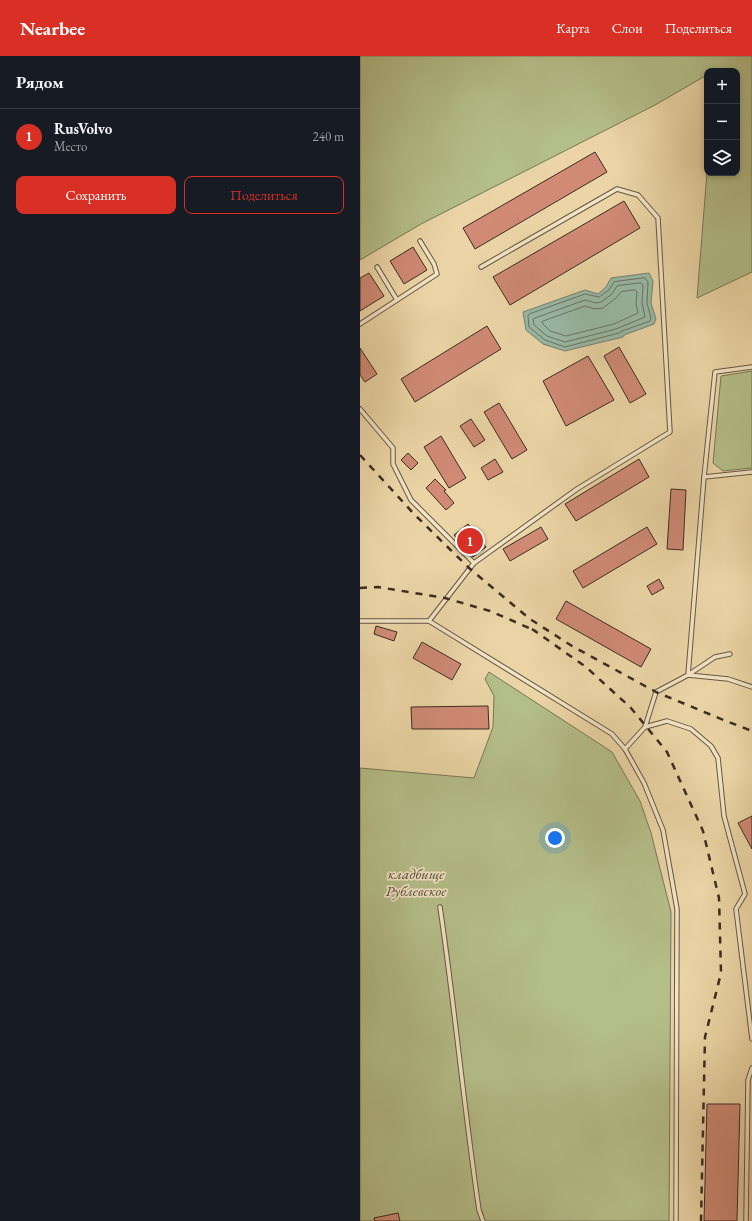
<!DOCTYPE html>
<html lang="ru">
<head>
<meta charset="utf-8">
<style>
  :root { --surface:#171b24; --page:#20242c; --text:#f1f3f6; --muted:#9ea1a6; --line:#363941; --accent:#d93025 }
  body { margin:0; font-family:"EB Garamond",serif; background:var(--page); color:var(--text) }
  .controls { position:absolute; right:12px; top:12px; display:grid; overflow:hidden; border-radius:8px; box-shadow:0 2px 6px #0003 }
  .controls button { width:36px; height:36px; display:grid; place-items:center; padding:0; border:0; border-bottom:1px solid var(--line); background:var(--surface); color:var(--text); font:20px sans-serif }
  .you { position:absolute; left:195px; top:782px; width:14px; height:14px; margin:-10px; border:3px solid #fff; border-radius:50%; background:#1a73e8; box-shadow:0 0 0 6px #1a73e833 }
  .badge { display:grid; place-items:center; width:26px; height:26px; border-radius:50%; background:var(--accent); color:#fff; font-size:13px; font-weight:700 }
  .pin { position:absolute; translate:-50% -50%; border:2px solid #fff; box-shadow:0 1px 4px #0006 }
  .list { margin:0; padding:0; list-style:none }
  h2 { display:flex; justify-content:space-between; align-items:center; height:52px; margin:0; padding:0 16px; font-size:17px }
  h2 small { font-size:13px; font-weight:400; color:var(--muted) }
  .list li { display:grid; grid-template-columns:26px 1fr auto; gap:12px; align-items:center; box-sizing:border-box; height:56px; padding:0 16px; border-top:1px solid var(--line) }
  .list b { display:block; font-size:15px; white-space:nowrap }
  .list p { margin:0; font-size:13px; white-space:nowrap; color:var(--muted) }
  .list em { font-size:13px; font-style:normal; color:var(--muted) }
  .actions { display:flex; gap:8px; padding:12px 16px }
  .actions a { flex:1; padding:9px 0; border:1px solid var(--accent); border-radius:8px; text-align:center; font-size:14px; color:var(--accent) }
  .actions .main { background:var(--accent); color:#fff }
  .icon { flex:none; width:22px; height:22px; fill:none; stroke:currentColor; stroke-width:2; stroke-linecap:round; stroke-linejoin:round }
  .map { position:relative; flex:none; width:392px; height:1165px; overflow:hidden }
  header { display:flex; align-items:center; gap:24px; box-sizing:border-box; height:56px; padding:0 20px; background:var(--accent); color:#fff }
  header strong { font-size:19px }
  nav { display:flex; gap:22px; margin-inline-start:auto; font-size:14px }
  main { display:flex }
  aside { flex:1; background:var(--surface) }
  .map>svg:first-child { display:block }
  .green { fill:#b4be89; stroke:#787656 }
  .water { fill:#98b9a6; stroke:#738171 }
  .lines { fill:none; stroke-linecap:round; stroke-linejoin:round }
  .shore { stroke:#6a7364; stroke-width:1 }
  .building { fill:#d08a76; stroke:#3b2d22 }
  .service-casing { stroke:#675743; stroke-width:5.5 }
  .service { stroke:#f2e4c5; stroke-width:3.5 }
  .rail { stroke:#3b2d22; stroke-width:2.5; stroke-dasharray:7 7; stroke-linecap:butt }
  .labels { text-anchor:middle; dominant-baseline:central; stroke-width:3.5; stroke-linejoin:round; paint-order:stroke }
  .park-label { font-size:15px; font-style:italic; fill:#534a37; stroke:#f2e4c5 }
</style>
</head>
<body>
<header>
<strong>Nearbee</strong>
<nav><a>Карта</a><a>Слои</a><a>Поделиться</a></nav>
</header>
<main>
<aside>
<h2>Рядом<small></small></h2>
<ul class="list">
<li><span class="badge">1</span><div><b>RusVolvo</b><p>Место</p></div><em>240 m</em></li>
</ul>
<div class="actions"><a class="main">Сохранить</a><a>Поделиться</a></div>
</aside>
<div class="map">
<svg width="392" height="1165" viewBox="0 0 392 1165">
  <rect width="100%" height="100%" fill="#ebd5a6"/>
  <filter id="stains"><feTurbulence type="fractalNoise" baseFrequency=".005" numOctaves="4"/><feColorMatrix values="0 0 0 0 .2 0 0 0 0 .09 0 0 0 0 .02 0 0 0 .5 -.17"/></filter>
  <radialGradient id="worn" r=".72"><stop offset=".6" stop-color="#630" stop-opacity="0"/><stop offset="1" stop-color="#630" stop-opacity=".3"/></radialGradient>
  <g class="green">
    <polygon points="0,0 392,0 392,216 337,242 347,117 377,117 377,15 347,15 347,19 295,49 61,168 0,204"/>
    <polygon points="392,315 392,412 363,415 353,407 361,320"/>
    <polygon points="129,616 252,696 280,745 291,777 311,856 309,1165 0,1165 0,712 114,722 133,671 134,640 125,623"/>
  </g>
  <polygon class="water" points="289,217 293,225 291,247 296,263 294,268 264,279 263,281 205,295 183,288 166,274 163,256 225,234 238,238 246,231 251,222"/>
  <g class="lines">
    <g class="shore">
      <polygon points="285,222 288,226 287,247 291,262 290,265 262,275 259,277 205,291 185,284 169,271 168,260 169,258 225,238 239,241 249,234 254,226"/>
      <polygon points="281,227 283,229 282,247 285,261 256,273 205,286 187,280 174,269 173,263 175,262 225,244 236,247 241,246 252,238 257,230"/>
      <polygon points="275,234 277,236 276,248 278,257 254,268 206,280 190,275 182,267 183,265 225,250 235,253 243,252 256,242 261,236"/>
    </g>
  </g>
  <g class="building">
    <polygon points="235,96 247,116 115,193 103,172"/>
    <polygon points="264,145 280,172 150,249 133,221"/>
    <polygon points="53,191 67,214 44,228 30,205"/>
    <polygon points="9,217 24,240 0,255 0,222"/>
    <polygon points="127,270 141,293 55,346 41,323"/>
    <polygon points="259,291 286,338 270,347 244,300"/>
    <polygon points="0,292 17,318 5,326 0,319"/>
    <polygon points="228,300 254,344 206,370 183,325"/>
    <polygon points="139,347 167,394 152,403 124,356"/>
    <polygon points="111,363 125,384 114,391 100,370"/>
    <polygon points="81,380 106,422 89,432 64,391"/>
    <polygon points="48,397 58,407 51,414 41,404"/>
    <polygon points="135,403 143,416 128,424 121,412"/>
    <polygon points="279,403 289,421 216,465 205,448"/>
    <polygon points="75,423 86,434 84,435 94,447 86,454 66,432"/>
    <polygon points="311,433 326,434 323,494 307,493"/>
    <polygon points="108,468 126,491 113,501 94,479"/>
    <polygon points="181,471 188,483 150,505 143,493"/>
    <polygon points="287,471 297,488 223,532 213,515"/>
    <polygon points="299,523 304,532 292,539 287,530"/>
    <polygon points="206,545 291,593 281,611 196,563"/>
    <polygon points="16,570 37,576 34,585 14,578"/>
    <polygon points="62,586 101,608 92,624 53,602"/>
    <polygon points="128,650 129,673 52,673 51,651"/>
    <polygon points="392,760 392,793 378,767"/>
    <polygon points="347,1048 380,1048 377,1165 344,1165"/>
    <polygon points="38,1157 40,1165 15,1165 14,1162"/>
  </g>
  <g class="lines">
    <defs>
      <g id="service">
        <polyline points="17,211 37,244"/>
        <polyline points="0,268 77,218 74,208 60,185"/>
        <polyline points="0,353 33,392 33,408 51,444 114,507"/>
        <polyline points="344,421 392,416"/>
        <polyline points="0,565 69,565 252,678 265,693 284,727 303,774 317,853 316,1165"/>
        <polyline points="69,565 114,507 217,433 310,376 298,162 278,139 257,133 121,211"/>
        <polyline points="370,598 355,601 328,619 368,623 392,631"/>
        <polyline points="285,671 307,665 331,673 351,690 358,702 364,760 385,838 376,853 392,983"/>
        <polyline points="265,693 285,671 296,636 328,619 344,421 355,316 392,311"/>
        <path d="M 80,851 C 95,952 104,1053 119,1154 L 123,1165"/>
        <polyline points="386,1165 388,1024 392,1012"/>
      </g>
    </defs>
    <use href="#service" class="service-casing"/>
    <use href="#service" class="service"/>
    <g class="rail">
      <polyline points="0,399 54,458 109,512 170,563 212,590 296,636 366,665 392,675"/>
      <polyline points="0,532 18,531 85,542 130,555 176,575"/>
      <polyline points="172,573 226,611 271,652 307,696 343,775 359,842 361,917 345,981 341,1165"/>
    </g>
  </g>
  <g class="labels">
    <g class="park-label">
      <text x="56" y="817">кладбище<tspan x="56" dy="17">Рублевское</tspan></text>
    </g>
  </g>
  <rect width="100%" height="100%" filter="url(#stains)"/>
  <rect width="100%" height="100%" fill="url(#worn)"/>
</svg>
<div class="controls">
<button>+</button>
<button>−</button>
<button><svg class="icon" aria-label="layers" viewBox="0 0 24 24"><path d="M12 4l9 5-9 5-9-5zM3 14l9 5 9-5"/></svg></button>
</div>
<div class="you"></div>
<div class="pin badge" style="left:110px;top:485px">1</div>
</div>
</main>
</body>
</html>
